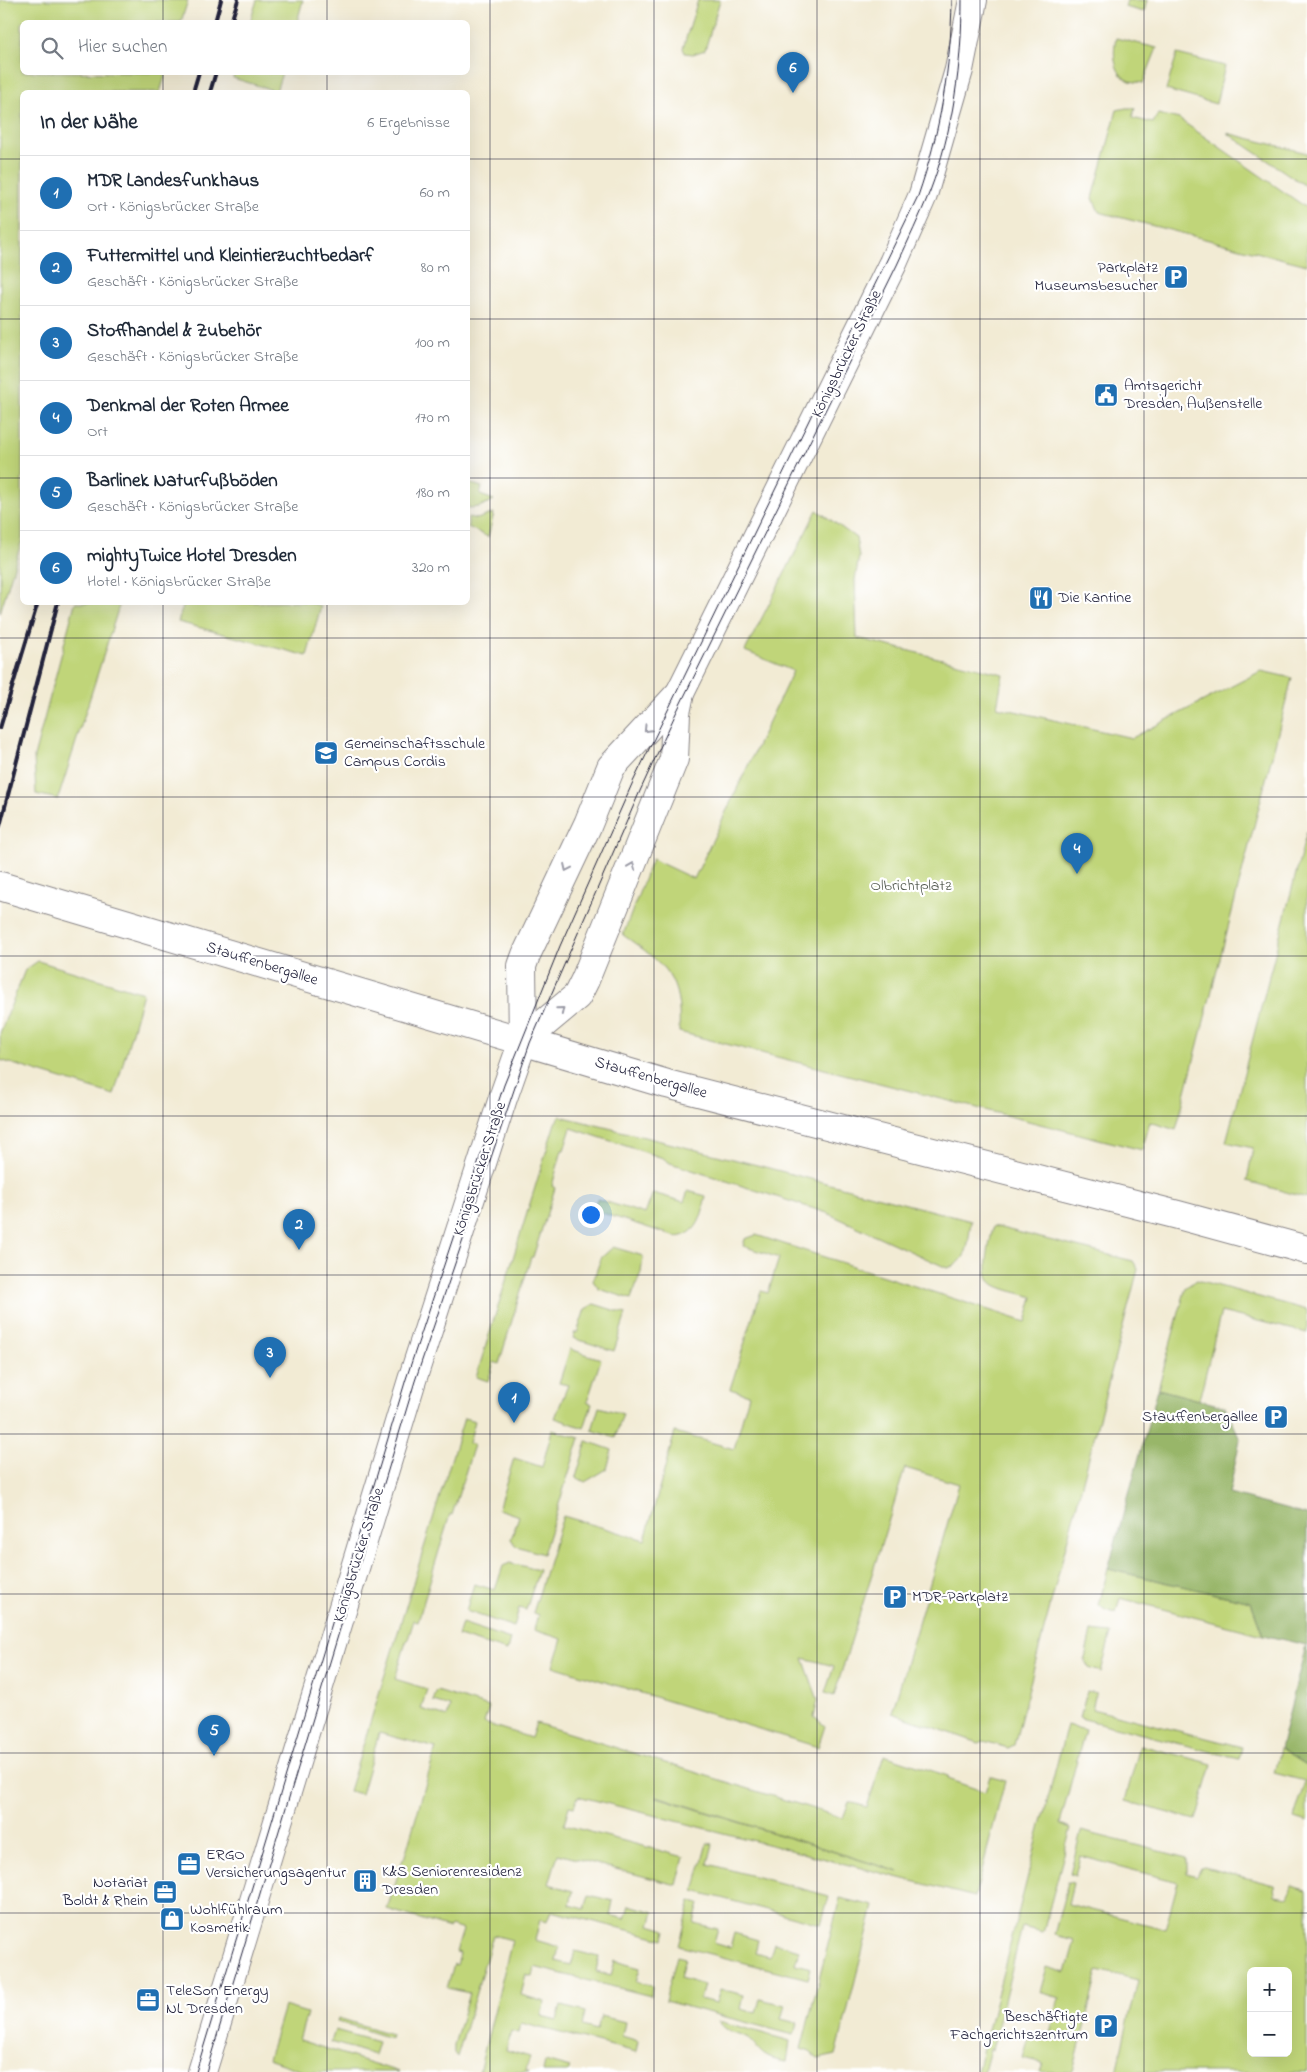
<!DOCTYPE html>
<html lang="de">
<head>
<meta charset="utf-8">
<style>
  :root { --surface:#fff; --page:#f2f2f3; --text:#1f2937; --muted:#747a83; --line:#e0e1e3; --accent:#1f6fb2 }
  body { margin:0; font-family:"Indie Flower",sans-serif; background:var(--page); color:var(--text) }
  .controls { position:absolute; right:15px; bottom:15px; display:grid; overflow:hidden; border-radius:8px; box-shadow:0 5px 20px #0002 }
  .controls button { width:45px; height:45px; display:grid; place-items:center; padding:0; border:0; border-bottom:1px solid var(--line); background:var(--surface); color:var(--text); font:25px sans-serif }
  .you { position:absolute; left:590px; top:1214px; width:18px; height:18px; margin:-12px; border:4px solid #fff; border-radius:50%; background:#1a73e8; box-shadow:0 0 0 8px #1a73e833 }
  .badge { display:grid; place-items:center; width:32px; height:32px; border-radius:50%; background:var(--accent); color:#fff; font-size:16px; font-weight:700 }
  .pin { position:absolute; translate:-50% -41px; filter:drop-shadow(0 1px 2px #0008) }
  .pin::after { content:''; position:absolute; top:26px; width:18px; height:15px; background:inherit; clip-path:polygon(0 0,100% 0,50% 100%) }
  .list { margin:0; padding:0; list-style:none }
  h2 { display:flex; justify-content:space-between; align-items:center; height:65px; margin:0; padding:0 20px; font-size:21px }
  h2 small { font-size:16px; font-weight:400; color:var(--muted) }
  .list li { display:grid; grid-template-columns:32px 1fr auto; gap:15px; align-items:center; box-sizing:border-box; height:75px; padding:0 20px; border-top:1px solid var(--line) }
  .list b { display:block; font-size:19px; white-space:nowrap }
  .list p { margin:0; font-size:16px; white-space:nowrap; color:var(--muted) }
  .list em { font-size:16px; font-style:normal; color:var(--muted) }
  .icon { flex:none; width:28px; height:28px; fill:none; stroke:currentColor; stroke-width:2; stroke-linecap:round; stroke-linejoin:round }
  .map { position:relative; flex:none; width:1307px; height:2072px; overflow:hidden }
  .search { position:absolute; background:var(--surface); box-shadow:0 5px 20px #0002; left:20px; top:20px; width:450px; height:55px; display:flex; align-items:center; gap:12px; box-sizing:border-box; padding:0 18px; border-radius:8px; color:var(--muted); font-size:19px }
  .panel { position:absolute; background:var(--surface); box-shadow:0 5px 20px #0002; left:20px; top:90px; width:450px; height:515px; border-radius:8px }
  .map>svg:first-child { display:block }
  .green { fill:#c0d579; stroke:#717c5a; fill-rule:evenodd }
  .forest { fill:#98b669; stroke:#5d6c52 }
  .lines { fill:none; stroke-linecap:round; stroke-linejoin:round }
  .major-casing { stroke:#8a8688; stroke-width:30 }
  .major { stroke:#fff; stroke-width:28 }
  .tram { stroke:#22223b; stroke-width:1 }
  .rail { stroke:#22223b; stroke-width:4 }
  .oneway { stroke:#9c9ca7 }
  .grid { fill:none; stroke:#22223b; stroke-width:1; stroke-opacity:0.55 }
  .labels { text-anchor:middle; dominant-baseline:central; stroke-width:4.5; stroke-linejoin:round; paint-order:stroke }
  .poi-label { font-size:16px; fill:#22223b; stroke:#fff; text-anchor:start }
  .street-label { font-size:16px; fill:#22223b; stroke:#fff }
  .park-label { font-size:16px; fill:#51584e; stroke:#fff }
</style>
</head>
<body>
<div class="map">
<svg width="1307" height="2072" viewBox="0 0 1307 2072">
  <rect width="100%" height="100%" fill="#fff"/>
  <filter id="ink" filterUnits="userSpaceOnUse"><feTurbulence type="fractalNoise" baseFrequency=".02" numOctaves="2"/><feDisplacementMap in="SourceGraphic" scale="10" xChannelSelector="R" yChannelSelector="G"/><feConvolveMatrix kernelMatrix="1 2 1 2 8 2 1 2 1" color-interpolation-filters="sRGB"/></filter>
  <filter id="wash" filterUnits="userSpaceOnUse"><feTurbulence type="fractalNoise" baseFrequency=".0096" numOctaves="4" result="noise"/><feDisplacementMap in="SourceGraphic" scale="20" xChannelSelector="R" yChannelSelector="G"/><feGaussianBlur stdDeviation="1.12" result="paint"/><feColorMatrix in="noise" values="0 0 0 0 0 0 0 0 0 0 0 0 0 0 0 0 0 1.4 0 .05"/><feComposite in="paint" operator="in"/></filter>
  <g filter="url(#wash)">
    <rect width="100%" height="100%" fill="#f2ebd4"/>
    <g class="green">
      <polygon points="0,0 188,0 181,22 22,22 22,72 166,73 160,92 22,92 22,540 0,613"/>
      <polygon points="257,0 303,0 297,22 250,22"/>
      <polygon points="698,0 720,0 705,50 693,54 685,53 683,48"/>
      <polygon points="1127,0 1147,0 1144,12 1125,7"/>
      <path d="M 1116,38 L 1157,48 L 1143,83 C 1139,82 1131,82 1127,80 C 1113,71 1113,52 1116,38 Z"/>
      <polygon points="1177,54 1225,66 1216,104 1166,90"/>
      <polygon points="234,73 234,72 282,73 276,91 233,78"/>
      <polygon points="1126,108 1135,108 1132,118 1153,123 1158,114 1179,119 1307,208 1307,265 1099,212 1093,198 1117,110"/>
      <polygon points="1227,133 1307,153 1307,187"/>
      <polygon points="468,483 482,487 480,495 494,500 479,507 468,508"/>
      <path d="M 817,510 L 856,538 L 859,557 L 855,580 L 857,638 L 1003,674 L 997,707 L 1132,738 L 1261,671 L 1292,678 L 1176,1130 L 1150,1122 L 1142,1150 L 679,1032 C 682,977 666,965 623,935 L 652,859 L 694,879 L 793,671 L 745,651 Z"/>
      <polygon points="494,513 488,537 468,527 468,517 477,519"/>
      <polygon points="307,602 321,606 307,656 178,622 184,603"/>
      <polygon points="75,603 120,603 58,799 36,794 34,757"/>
      <polygon points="1307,831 1307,1198 1247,1181 1253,1148 1226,1142"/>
      <polygon points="38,961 143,993 114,1095 0,1060 0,1033 25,970"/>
      <path d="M 560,1116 L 761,1166 L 971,1221 C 968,1240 970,1263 947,1268 L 827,1213 L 670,1163 L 663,1158 L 571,1128 L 564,1150 L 562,1150 L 552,1186 L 555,1188 L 533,1257 L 531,1257 L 499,1364 L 494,1362 L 488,1381 L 476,1377 L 555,1123 Z"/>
      <path d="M 688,1191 L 706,1196 C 702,1215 699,1234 677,1237 L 593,1210 L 597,1199 L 645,1214 L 653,1193 L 684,1202 Z"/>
      <path d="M 993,1226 L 1133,1261 L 1138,1269 L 1014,1745 L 1008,1748 L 984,1741 L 979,1743 L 892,1713 L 959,1484 L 905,1468 L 834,1696 L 825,1693 L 834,1666 L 803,1658 L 818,1700 L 814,1717 L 825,1726 L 818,1747 L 553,1666 L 562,1639 L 534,1630 L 538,1615 L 533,1613 L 563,1516 L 645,1540 L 675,1432 L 734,1449 L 749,1395 L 730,1389 L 761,1291 L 768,1293 L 779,1258 L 743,1246 L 745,1239 L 756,1235 L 1026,1322 L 1033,1297 C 1021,1293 1006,1291 995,1285 C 979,1276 991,1241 993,1226 Z"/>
      <polygon points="613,1247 643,1256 641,1272 631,1299 599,1289 593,1281 601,1258"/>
      <polygon points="1197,1280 1307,1310 1307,1333 1221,1312 1199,1400 1158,1389 1186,1287"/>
      <polygon points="594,1304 626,1314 614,1351 573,1338 575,1332 577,1333 585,1309"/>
      <polygon points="570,1349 601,1359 587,1402 592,1404 584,1428 555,1418 568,1385 559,1383"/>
      <polygon points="599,1407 623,1414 615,1438 592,1430"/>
      <path d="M 464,1418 L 475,1421 L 469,1443 L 474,1445 L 452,1515 L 450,1514 L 418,1621 L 414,1620 L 407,1642 L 406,1642 L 395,1679 L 427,1689 L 421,1709 L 447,1717 L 450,1706 L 433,1701 L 437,1691 L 489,1707 L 484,1723 L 531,1738 L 536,1723 L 843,1818 L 849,1802 L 867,1807 L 884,1755 L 948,1776 L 947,1779 L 985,1792 L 990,1776 L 1005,1781 L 975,1897 L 578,1796 L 574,1807 L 569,1806 L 564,1825 L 684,1857 L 677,1885 L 558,1854 L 549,1884 L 573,1891 L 570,1905 L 585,1909 L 589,1895 L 613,1901 L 610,1915 L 625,1919 L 629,1905 L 654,1912 L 650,1925 L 666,1930 L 664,1939 L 551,1911 L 547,1922 L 540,1920 L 535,1940 L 559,1947 L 556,1961 L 571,1965 L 575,1951 L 599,1957 L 596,1971 L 611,1975 L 615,1961 L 640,1968 L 636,1982 L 652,1986 L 651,1996 L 534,1967 L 532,1977 L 526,1975 L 521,1995 L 545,2002 L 541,2016 L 557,2020 L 561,2006 L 585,2012 L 582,2026 L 597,2030 L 601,2016 L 625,2022 L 622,2036 L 638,2041 L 636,2052 L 521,2023 L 519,2033 L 511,2031 L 506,2050 L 530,2057 L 526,2071 L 529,2072 L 479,2072 L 512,1940 L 493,1935 L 457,2057 L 454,2053 L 454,2045 L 469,1993 L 447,1988 L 454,1964 L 457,1965 L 460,1953 L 456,1952 L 463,1930 L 451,1926 L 450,1928 L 387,1909 L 403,1859 L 404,1859 L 436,1748 L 379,1733 L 361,1794 L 349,1791 ZM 657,1796 L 899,1872 L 657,1797 Z"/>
      <polygon points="552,1430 580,1438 543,1554 516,1546 511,1539 519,1516 498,1509 514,1458 542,1467"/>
      <polygon points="587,1441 612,1450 607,1469 585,1482 576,1477"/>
      <polygon points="510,1563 539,1570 526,1610 519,1608 514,1627 466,1611 474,1584 495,1590 503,1566"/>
      <polygon points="1108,1569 1251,1602 1263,1635 1120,1598 1116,1613 1105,1610 1099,1605"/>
      <polygon points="462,1623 510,1639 507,1651 458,1636"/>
      <polygon points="1091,1631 1111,1633 1101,1672 1089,1668 1085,1659"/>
      <polygon points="1087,1691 1096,1693 1092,1709 1242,1747 1239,1759 1080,1718"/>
      <polygon points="1067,1725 1085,1730 1060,1824 1071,1828 1043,1932 1022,1927 992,2050 990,2049 984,2072 977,2072"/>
      <polygon points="1140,1745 1212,1764 1196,1820 1125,1801"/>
      <polygon points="1280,1749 1307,1766 1307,1822 1294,1818 1305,1781 1274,1773"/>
      <path d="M 1081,1831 L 1187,1858 L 1187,1873 L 1197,1876 L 1201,1868 L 1204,1867 L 1274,1885 L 1275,1896 L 1287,1898 L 1292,1886 L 1307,1890 L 1307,2072 L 1116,2072 L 1138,1980 L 1098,1970 L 1073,2072 L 1040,2072 L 1043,2063 L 1023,2058 L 1030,2033 L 1049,2038 L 1059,1998 L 1040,1992 L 1047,1967 L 1066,1973 L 1075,1940 L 1054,1935 L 1068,1882 L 1073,1883 L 1068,1904 L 1165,1929 L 1178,1882 L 1080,1856 L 1075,1876 L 1070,1874 ZM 1251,1971 L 1288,1971 L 1288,2053 L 1251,2053 Z"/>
      <polygon points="707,1843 713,1844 708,1864 829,1896 821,1924 694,1891"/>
      <polygon points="840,1898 874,1906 836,2055 818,2059 810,2052 801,2049"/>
      <polygon points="691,1901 699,1903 694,1923 718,1929 714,1943 730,1948 734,1933 758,1940 755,1953 770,1957 774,1943 799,1950 795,1964 811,1968 808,1979 679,1946"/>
      <polygon points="677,1956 685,1958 680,1978 704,1985 700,1999 716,2003 720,1989 744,1995 741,2009 756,2013 760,1999 785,2005 781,2019 797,2023 794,2035 665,2001"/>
      <polygon points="284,2006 307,2013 299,2040 399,2072 305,2072 268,2059"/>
      <polygon points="338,2018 391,2034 390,2038 337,2021"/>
      <path d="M 719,2021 L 790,2041 L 787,2062 C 780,2061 773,2060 768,2057 C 759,2053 755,2043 748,2038 C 738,2032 725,2033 719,2021 Z"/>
      <polygon points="335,2030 378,2042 374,2055 331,2042"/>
      <polygon points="545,2061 570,2068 568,2072 543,2072"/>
    </g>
    <polygon class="forest" points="1158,1389 1226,1407 1240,1439 1229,1494 1307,1515 1307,1766 1280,1749 1306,1645 1263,1635 1251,1602 1108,1569"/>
  </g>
  <g filter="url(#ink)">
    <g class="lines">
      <defs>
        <g id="major">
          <polyline points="0,886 667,1084 1178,1215 1307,1250"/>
          <polyline points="523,1041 577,996 585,980 674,759 676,713 680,693"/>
          <polyline points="202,2072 412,1380 503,1098 523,1041 522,966 526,955 588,824 611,767 680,693 893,263 923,195 959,70 973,0"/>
        </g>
      </defs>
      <use href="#major" class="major-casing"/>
      <use href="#major" class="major"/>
      <g class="tram">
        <path d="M 196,2072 L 406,1379 L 504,1085 L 560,946 L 632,784 L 918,196 C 940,133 951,67 952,0"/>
        <path d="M 206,2072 L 415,1381 L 530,1043 L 640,791 L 676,713 L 897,265 C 908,241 920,216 930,191 C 953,131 962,64 962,0"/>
      </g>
      <g class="rail">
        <polyline points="215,22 221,0"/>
        <polyline points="231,22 238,0"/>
        <polyline points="193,92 199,72"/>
        <polyline points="210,92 216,72"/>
        <polyline points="0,728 38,602"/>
        <polyline points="0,826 58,602"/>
      </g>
    </g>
    <defs><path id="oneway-chevron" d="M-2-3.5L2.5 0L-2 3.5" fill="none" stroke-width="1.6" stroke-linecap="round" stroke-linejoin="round" transform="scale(1.25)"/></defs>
    <g class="oneway">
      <use href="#oneway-chevron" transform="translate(647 729) rotate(134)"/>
      <use href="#oneway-chevron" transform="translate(632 866) rotate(-68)"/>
      <use href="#oneway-chevron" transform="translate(567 868) rotate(115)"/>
      <use href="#oneway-chevron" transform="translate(561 1010) rotate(-39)"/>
    </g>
  </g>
  <path class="grid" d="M 163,0 L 163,22M 327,0 L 327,22M 490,0 L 490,2072M 654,0 L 654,2072M 817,0 L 817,2072M 980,0 L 980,2072M 1144,0 L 1144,2072M 163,72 L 163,92M 327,72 L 327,92M 0,159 L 22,159M 468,159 L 1307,159M 0,319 L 22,319M 468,319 L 1307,319M 0,478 L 22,478M 468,478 L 1307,478M 163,602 L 163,2072M 327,602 L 327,2072M 0,638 L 1307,638M 0,797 L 1307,797M 0,956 L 1307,956M 0,1116 L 1307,1116M 0,1275 L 1307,1275M 0,1434 L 1307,1434M 0,1594 L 1307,1594M 0,1753 L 1307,1753M 0,1913 L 1307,1913"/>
  <defs>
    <symbol id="parking-square" viewBox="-11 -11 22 22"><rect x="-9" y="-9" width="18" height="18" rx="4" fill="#1f6fb2" stroke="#fff"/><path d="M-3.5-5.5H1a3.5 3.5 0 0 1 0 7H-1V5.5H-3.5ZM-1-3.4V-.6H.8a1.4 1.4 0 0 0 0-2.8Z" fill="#fff"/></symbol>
    <symbol id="civic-square" viewBox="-11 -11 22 22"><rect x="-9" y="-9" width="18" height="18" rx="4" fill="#1f6fb2" stroke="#fff"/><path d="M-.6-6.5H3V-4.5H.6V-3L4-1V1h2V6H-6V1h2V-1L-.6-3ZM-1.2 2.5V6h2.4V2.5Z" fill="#fff"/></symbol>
    <symbol id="restaurant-square" viewBox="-11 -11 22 22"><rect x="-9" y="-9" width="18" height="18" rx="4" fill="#1f6fb2" stroke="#fff"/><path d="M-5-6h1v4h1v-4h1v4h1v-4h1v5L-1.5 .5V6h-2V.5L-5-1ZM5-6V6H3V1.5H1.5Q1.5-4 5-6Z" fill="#fff"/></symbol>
    <symbol id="school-square" viewBox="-11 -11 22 22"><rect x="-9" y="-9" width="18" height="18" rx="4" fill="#1f6fb2" stroke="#fff"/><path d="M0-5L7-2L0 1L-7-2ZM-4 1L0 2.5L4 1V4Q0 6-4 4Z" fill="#fff"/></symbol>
    <symbol id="office-square" viewBox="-11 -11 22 22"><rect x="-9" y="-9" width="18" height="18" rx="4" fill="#1f6fb2" stroke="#fff"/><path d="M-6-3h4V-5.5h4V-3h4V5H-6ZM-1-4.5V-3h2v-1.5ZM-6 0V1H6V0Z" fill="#fff"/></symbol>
    <symbol id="building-square" viewBox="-11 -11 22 22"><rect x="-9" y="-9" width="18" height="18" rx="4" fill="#1f6fb2" stroke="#fff"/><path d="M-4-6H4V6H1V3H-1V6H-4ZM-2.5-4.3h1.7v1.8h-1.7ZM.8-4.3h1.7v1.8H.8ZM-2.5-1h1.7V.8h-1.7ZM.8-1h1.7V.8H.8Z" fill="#fff"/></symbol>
    <symbol id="shop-square" viewBox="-11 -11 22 22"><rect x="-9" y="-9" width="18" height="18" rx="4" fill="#1f6fb2" stroke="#fff"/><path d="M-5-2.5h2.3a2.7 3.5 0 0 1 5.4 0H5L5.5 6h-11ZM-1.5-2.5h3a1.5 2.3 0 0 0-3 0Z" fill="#fff"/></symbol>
  </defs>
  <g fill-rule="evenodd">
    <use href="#parking-square" x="1162" y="263" width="28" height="28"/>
    <use href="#civic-square" x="1092" y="381" width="28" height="28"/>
    <use href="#restaurant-square" x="1027" y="584" width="28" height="28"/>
    <use href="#school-square" x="312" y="739" width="28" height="28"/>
    <use href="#parking-square" x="1262" y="1403" width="28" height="28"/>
    <use href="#parking-square" x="881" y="1583" width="28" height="28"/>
    <use href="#office-square" x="175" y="1850" width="28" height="28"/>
    <use href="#building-square" x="351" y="1867" width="28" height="28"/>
    <use href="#office-square" x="151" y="1878" width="28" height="28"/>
    <use href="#shop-square" x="158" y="1905" width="28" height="28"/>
    <use href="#office-square" x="134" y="1986" width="28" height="28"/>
    <use href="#parking-square" x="1092" y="2012" width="28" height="28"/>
  </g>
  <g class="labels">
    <g class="poi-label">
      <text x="1158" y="268" text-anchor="end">Parkplatz<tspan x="1158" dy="18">Museumsbesucher</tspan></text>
      <text x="1124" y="386">Amtsgericht<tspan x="1124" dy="18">Dresden, Außenstelle</tspan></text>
      <text x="1058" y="598">Die Kantine</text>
      <text x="344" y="744">Gemeinschaftsschule<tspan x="344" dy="18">Campus Cordis</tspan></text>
      <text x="1258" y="1417" text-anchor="end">Stauffenbergallee</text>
      <text x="912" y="1597">MDR-Parkplatz</text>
      <text x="206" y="1855">ERGO<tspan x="206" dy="18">Versicherungsagentur</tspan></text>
      <text x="382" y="1872">K&amp;S Seniorenresidenz<tspan x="382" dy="18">Dresden</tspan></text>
      <text x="148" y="1883" text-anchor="end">Notariat<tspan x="148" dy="18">Boldt &amp; Rhein</tspan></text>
      <text x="190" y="1910">Wohlfühlraum<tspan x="190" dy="18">Kosmetik</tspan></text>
      <text x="166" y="1991">TeleSon Energy<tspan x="166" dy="18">NL Dresden</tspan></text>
      <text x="1088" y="2017" text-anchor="end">Beschäftigte<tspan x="1088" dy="18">Fachgerichtszentrum</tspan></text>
    </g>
    <g class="street-label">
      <text transform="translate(847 354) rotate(-64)">Königsbrücker Straße</text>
      <text transform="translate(262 964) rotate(17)">Stauffenbergallee</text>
      <text transform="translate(651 1078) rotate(16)">Stauffenbergallee</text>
      <text transform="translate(480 1169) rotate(-72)">Königsbrücker Straße</text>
      <text transform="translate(359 1555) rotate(-73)">Königsbrücker Straße</text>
    </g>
    <g class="park-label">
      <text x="911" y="886">Olbrichtplatz</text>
    </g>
  </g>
</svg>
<div class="controls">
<button>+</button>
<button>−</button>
</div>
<div class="you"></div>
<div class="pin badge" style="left:514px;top:1423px">1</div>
<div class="pin badge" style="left:299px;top:1250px">2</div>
<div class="pin badge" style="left:270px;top:1378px">3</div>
<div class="pin badge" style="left:1077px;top:874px">4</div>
<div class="pin badge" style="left:214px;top:1756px">5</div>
<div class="pin badge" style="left:793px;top:93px">6</div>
<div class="search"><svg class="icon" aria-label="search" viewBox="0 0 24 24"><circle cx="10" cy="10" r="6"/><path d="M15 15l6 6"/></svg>Hier suchen</div>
<section class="panel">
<h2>In der Nähe<small>6 Ergebnisse</small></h2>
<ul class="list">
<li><span class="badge">1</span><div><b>MDR Landesfunkhaus</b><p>Ort · Königsbrücker Straße</p></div><em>60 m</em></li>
<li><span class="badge">2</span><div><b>Futtermittel und Kleintierzuchtbedarf</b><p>Geschäft · Königsbrücker Straße</p></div><em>80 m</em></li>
<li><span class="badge">3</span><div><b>Stoffhandel &amp; Zubehör</b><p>Geschäft · Königsbrücker Straße</p></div><em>100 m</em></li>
<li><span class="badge">4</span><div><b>Denkmal der Roten Armee</b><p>Ort</p></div><em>170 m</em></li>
<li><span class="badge">5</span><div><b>Barlinek Naturfußböden</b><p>Geschäft · Königsbrücker Straße</p></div><em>180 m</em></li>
<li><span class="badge">6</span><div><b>mightyTwice Hotel Dresden</b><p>Hotel · Königsbrücker Straße</p></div><em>320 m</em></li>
</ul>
</section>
</div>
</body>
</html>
